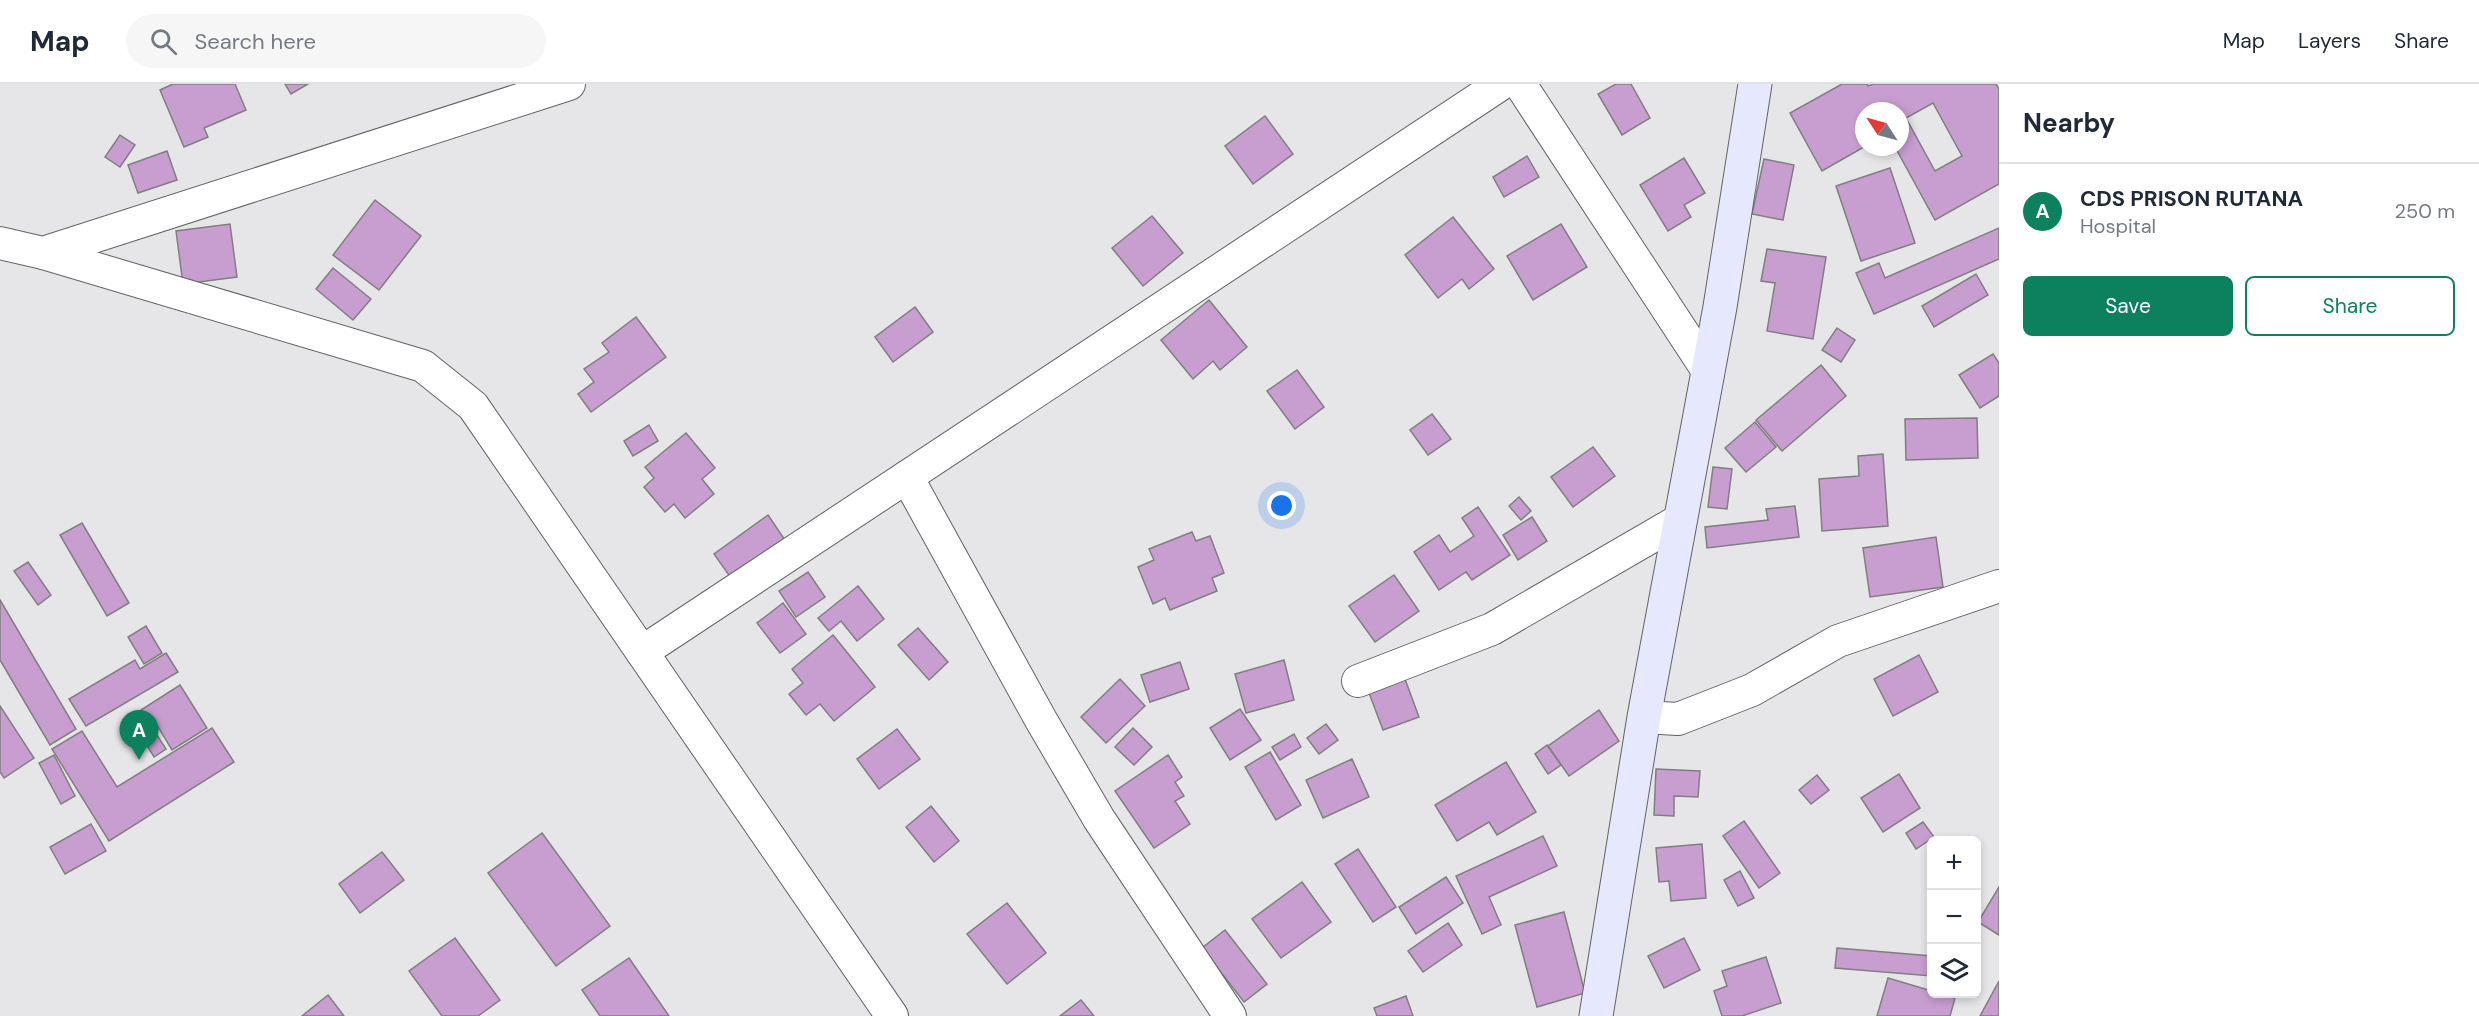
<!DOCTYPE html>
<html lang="en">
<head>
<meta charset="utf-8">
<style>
  :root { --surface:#fff; --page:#f6f6f7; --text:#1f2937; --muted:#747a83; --line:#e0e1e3; --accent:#0d805e }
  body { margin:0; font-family:"DM Sans",sans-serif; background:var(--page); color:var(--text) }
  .controls { position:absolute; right:18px; bottom:18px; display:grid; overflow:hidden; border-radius:9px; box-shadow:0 3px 9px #0003 }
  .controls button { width:54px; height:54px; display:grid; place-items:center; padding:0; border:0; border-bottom:2px solid var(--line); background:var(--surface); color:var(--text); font:30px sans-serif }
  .compass { position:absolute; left:1855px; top:18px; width:54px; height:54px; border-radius:50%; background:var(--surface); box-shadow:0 3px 9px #0003; rotate:306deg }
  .you { position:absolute; left:1282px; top:422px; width:21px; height:21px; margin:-15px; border:4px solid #fff; border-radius:50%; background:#1a73e8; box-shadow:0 0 0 9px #1a73e833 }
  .badge { display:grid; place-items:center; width:39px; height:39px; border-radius:50%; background:var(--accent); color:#fff; font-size:20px; font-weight:700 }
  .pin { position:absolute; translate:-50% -50px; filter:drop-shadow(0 2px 3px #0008) }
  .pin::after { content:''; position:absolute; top:32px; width:21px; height:18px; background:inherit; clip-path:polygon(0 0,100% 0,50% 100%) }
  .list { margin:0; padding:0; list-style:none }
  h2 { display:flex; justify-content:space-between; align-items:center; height:78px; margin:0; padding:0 24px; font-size:26px }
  h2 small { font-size:20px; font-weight:400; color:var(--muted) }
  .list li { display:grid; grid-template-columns:39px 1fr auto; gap:18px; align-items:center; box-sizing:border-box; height:96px; padding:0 24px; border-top:2px solid var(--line) }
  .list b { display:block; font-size:22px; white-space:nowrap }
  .list p { margin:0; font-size:20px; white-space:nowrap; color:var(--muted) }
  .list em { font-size:20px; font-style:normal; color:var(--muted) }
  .actions { display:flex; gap:12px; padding:18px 24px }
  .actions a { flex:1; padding:14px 0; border:2px solid var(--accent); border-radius:9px; text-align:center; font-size:21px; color:var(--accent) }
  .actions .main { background:var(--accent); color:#fff }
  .icon { flex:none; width:33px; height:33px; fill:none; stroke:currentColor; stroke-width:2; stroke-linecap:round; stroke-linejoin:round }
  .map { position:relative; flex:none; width:1999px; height:932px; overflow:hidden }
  header { display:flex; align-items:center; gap:36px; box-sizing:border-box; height:84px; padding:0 30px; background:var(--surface); border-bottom:2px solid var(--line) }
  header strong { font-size:28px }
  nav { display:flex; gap:33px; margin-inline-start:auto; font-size:21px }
  .search { width:420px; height:54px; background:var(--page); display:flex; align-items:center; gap:15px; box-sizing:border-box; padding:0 21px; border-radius:33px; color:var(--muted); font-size:22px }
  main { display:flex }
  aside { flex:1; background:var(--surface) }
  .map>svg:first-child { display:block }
  .building { fill:#c89ed1; stroke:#807e80; stroke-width:1.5; fill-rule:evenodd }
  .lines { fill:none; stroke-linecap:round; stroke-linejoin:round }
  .street-casing { stroke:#636366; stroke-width:34 }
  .secondary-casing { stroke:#636366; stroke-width:35 }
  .street { stroke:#fff; stroke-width:32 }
  .secondary { stroke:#e6e8fe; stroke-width:33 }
</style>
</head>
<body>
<header>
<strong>Map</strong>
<div class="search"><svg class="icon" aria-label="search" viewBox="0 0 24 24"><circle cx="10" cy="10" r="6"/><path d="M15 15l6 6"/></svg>Search here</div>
<nav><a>Map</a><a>Layers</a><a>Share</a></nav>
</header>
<main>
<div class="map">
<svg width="1999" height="932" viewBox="0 0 1999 932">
  <rect width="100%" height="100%" fill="#e6e6e9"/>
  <g class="building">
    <polygon points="173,0 235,0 246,26 204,44 208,53 184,63 160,6"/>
    <polygon points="285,0 308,0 291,10"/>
    <polygon points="1616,0 1631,0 1650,34 1622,51 1598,10"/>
    <path d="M 1842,0 L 1867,0 L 1868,2 L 1873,0 L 1996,0 L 1999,5 L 1999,100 L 1935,136 L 1895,63 L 1900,63 L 1900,27 L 1864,27 L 1864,63 L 1822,87 L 1790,29 ZM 1933,19 L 1962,72 L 1935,87 L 1906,34 Z"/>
    <polygon points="1265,32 1293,70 1253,100 1225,62"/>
    <polygon points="120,51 135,61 120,83 105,73"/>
    <polygon points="167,67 177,96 138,109 128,81"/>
    <polygon points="1527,72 1539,93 1504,113 1493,93"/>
    <polygon points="1684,74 1705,109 1684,121 1691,133 1668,147 1640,101"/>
    <polygon points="1764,75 1794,81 1783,136 1752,130"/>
    <polygon points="1890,84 1915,159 1861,177 1836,102"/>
    <polygon points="375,116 421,152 379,206 333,171"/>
    <polygon points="1152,132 1183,169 1143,202 1112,164"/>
    <polygon points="1453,133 1494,185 1469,205 1462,195 1438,214 1405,171"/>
    <polygon points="230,140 237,193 183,200 176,147"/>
    <polygon points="1561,140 1587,183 1533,216 1507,172"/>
    <polygon points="1999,144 1999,175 1874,230 1856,189 1879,179 1885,194"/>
    <polygon points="1767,165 1826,173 1813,255 1767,247 1775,199 1761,197"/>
    <polygon points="333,184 371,215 353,236 316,205"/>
    <polygon points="1976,190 1988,211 1934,243 1922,222"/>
    <polygon points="1209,216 1247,263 1220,286 1213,277 1193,295 1161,256"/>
    <polygon points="915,223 933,248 893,278 875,253"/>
    <polygon points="636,233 666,273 591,328 578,310 594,298 584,285 609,268 602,259"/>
    <polygon points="1837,244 1855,256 1841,278 1822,266"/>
    <polygon points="1993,270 1999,279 1999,312 1980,324 1959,291"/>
    <polygon points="1821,281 1846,312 1782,367 1756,336"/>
    <polygon points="1297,286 1324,323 1295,345 1267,307"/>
    <polygon points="1432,330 1451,355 1428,371 1410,346"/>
    <polygon points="1977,334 1978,374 1906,376 1905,335"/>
    <polygon points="1755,338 1776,363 1746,388 1725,364"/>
    <polygon points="649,341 658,357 633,372 624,357"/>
    <polygon points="686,349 715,384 702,395 714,410 685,434 674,420 665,428 644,403 654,394 645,383"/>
    <polygon points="1593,363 1615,392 1573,423 1551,393"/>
    <polygon points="1883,370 1888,442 1822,447 1819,395 1859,392 1858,372"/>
    <polygon points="1713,383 1732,385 1727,425 1708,423"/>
    <polygon points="1519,413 1531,427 1521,436 1509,422"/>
    <polygon points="1795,422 1799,453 1707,464 1705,443 1768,436 1766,425"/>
    <polygon points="1478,423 1510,471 1472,496 1466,488 1439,506 1414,468 1439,451 1450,468 1474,452 1462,434"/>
    <polygon points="768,431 785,456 731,494 714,470"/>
    <polygon points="1532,433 1547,457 1518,476 1503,451"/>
    <polygon points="82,439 129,519 107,532 60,451"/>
    <polygon points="1192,448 1196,457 1210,452 1224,489 1212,494 1217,507 1170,526 1165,514 1153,520 1138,483 1154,476 1149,465"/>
    <polygon points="1936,453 1943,503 1870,513 1863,464"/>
    <polygon points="28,478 51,511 38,521 14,487"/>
    <polygon points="808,488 825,513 796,533 779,507"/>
    <polygon points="1394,491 1419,527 1375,558 1349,522"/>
    <polygon points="858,502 884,535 857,557 841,537 829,547 818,534"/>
    <polygon points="0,516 76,645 50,661 0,576"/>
    <polygon points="783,519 806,550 780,569 757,539"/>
    <polygon points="146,542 162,569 144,580 128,553"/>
    <polygon points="918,544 948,578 929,596 898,561"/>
    <polygon points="833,551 875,603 834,637 820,620 806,631 789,610 803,599 792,585"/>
    <polygon points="166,569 178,588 86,642 69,615 135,576 140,585"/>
    <polygon points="1919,571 1938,608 1893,632 1874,595"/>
    <polygon points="1284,576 1294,616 1246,629 1235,590"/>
    <polygon points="1180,578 1189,605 1150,618 1141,591"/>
    <polygon points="1120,595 1145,622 1106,659 1081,633"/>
    <polygon points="1405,595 1419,633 1383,646 1369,609"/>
    <polygon points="180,601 207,644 172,666 157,641 142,651 130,633"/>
    <polygon points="0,622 34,674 4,694 0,688"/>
    <polygon points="1240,625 1261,656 1230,676 1210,644"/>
    <polygon points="1599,626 1619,657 1569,692 1548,662"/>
    <polygon points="1326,640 1338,656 1319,670 1307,654"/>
    <polygon points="212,644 234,678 109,757 52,665 82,647 117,703"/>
    <polygon points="1133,644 1152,663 1134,681 1115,663"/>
    <polygon points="897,645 920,675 879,705 857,675"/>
    <polygon points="155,648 166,665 154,673 143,655"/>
    <polygon points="1294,650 1301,663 1280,676 1272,663"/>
    <polygon points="1547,661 1561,681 1548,690 1535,670"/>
    <polygon points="1270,668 1301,721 1276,736 1245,683"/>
    <polygon points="54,671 75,712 61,720 39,679"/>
    <polygon points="1168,671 1182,693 1175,698 1184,712 1175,717 1190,740 1154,764 1115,707"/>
    <polygon points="1352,675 1369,713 1323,734 1306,696"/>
    <polygon points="1506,678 1536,728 1497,751 1489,738 1457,757 1435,721"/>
    <polygon points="1656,685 1700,687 1698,713 1674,712 1674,732 1654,731"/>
    <polygon points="1899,690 1920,724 1883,748 1861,714"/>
    <polygon points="1817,691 1829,706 1811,720 1799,706"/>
    <polygon points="931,722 959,757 934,778 906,743"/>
    <polygon points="1744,737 1780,789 1759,804 1723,752"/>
    <polygon points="1923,738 1934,753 1916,765 1906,749"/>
    <polygon points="91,740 106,767 65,790 50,763"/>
    <polygon points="542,749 610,842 556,882 488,789"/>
    <polygon points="1543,752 1557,782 1489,813 1501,841 1482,850 1456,792"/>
    <polygon points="1702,760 1706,814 1671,817 1669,797 1659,798 1656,764"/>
    <polygon points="1358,765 1396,823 1373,838 1335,780"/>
    <polygon points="382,768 404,796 360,829 339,800"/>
    <polygon points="1740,787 1754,814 1738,822 1724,796"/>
    <polygon points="1446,793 1463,819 1416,850 1399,823"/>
    <polygon points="1302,798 1331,838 1281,874 1252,835"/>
    <polygon points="1999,803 1999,851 1978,838"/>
    <polygon points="1007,819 1046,869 1007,900 967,850"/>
    <polygon points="1564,828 1585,909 1537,923 1515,841"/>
    <polygon points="1448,839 1462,861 1423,888 1408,867"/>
    <polygon points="1225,846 1267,900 1244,918 1202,864"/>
    <polygon points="455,854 500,916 478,932 442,932 409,887"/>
    <polygon points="1684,854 1700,886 1664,904 1648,872"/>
    <polygon points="1837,864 1932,872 1932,892 1835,884"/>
    <polygon points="1766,873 1781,919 1742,932 1722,932 1714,907 1727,902 1722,887"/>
    <polygon points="629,874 669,932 600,932 582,906"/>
    <polygon points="1888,894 1932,907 1932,910 1955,914 1950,932 1877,932"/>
    <polygon points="1999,897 1999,932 1980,932"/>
    <polygon points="328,911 344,932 302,932"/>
    <polygon points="1406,912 1413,932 1377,932 1374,924"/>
    <polygon points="1081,916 1094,932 1060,932"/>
  </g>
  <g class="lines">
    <defs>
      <g id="street">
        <polyline points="1520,0 1708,287"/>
        <polyline points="0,159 43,169 569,0"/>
        <polyline points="43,169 423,282 473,322 892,932"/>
        <polyline points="907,393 1041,636 1099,735 1230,932"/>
        <polyline points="642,568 1501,0"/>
        <polyline points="1358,597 1492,545 1680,436"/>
        <polyline points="1644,633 1678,635 1752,606 1838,557 1999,502"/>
      </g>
      <polyline id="secondary" points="1596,932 1644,633 1720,223 1755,0"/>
    </defs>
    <use href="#street" class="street-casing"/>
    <use href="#secondary" class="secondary-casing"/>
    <use href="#street" class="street"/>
    <use href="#secondary" class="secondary"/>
  </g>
</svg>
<div class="controls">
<button>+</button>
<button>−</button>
<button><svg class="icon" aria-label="layers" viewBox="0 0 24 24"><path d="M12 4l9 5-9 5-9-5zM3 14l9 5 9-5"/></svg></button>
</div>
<svg class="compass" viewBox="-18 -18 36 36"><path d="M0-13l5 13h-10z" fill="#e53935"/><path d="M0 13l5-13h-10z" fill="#747a83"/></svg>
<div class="you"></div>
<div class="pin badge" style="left:139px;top:676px">A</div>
</div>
<aside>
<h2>Nearby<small></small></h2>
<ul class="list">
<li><span class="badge">A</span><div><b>CDS PRISON RUTANA</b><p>Hospital</p></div><em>250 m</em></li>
</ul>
<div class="actions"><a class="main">Save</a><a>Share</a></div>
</aside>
</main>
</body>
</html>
